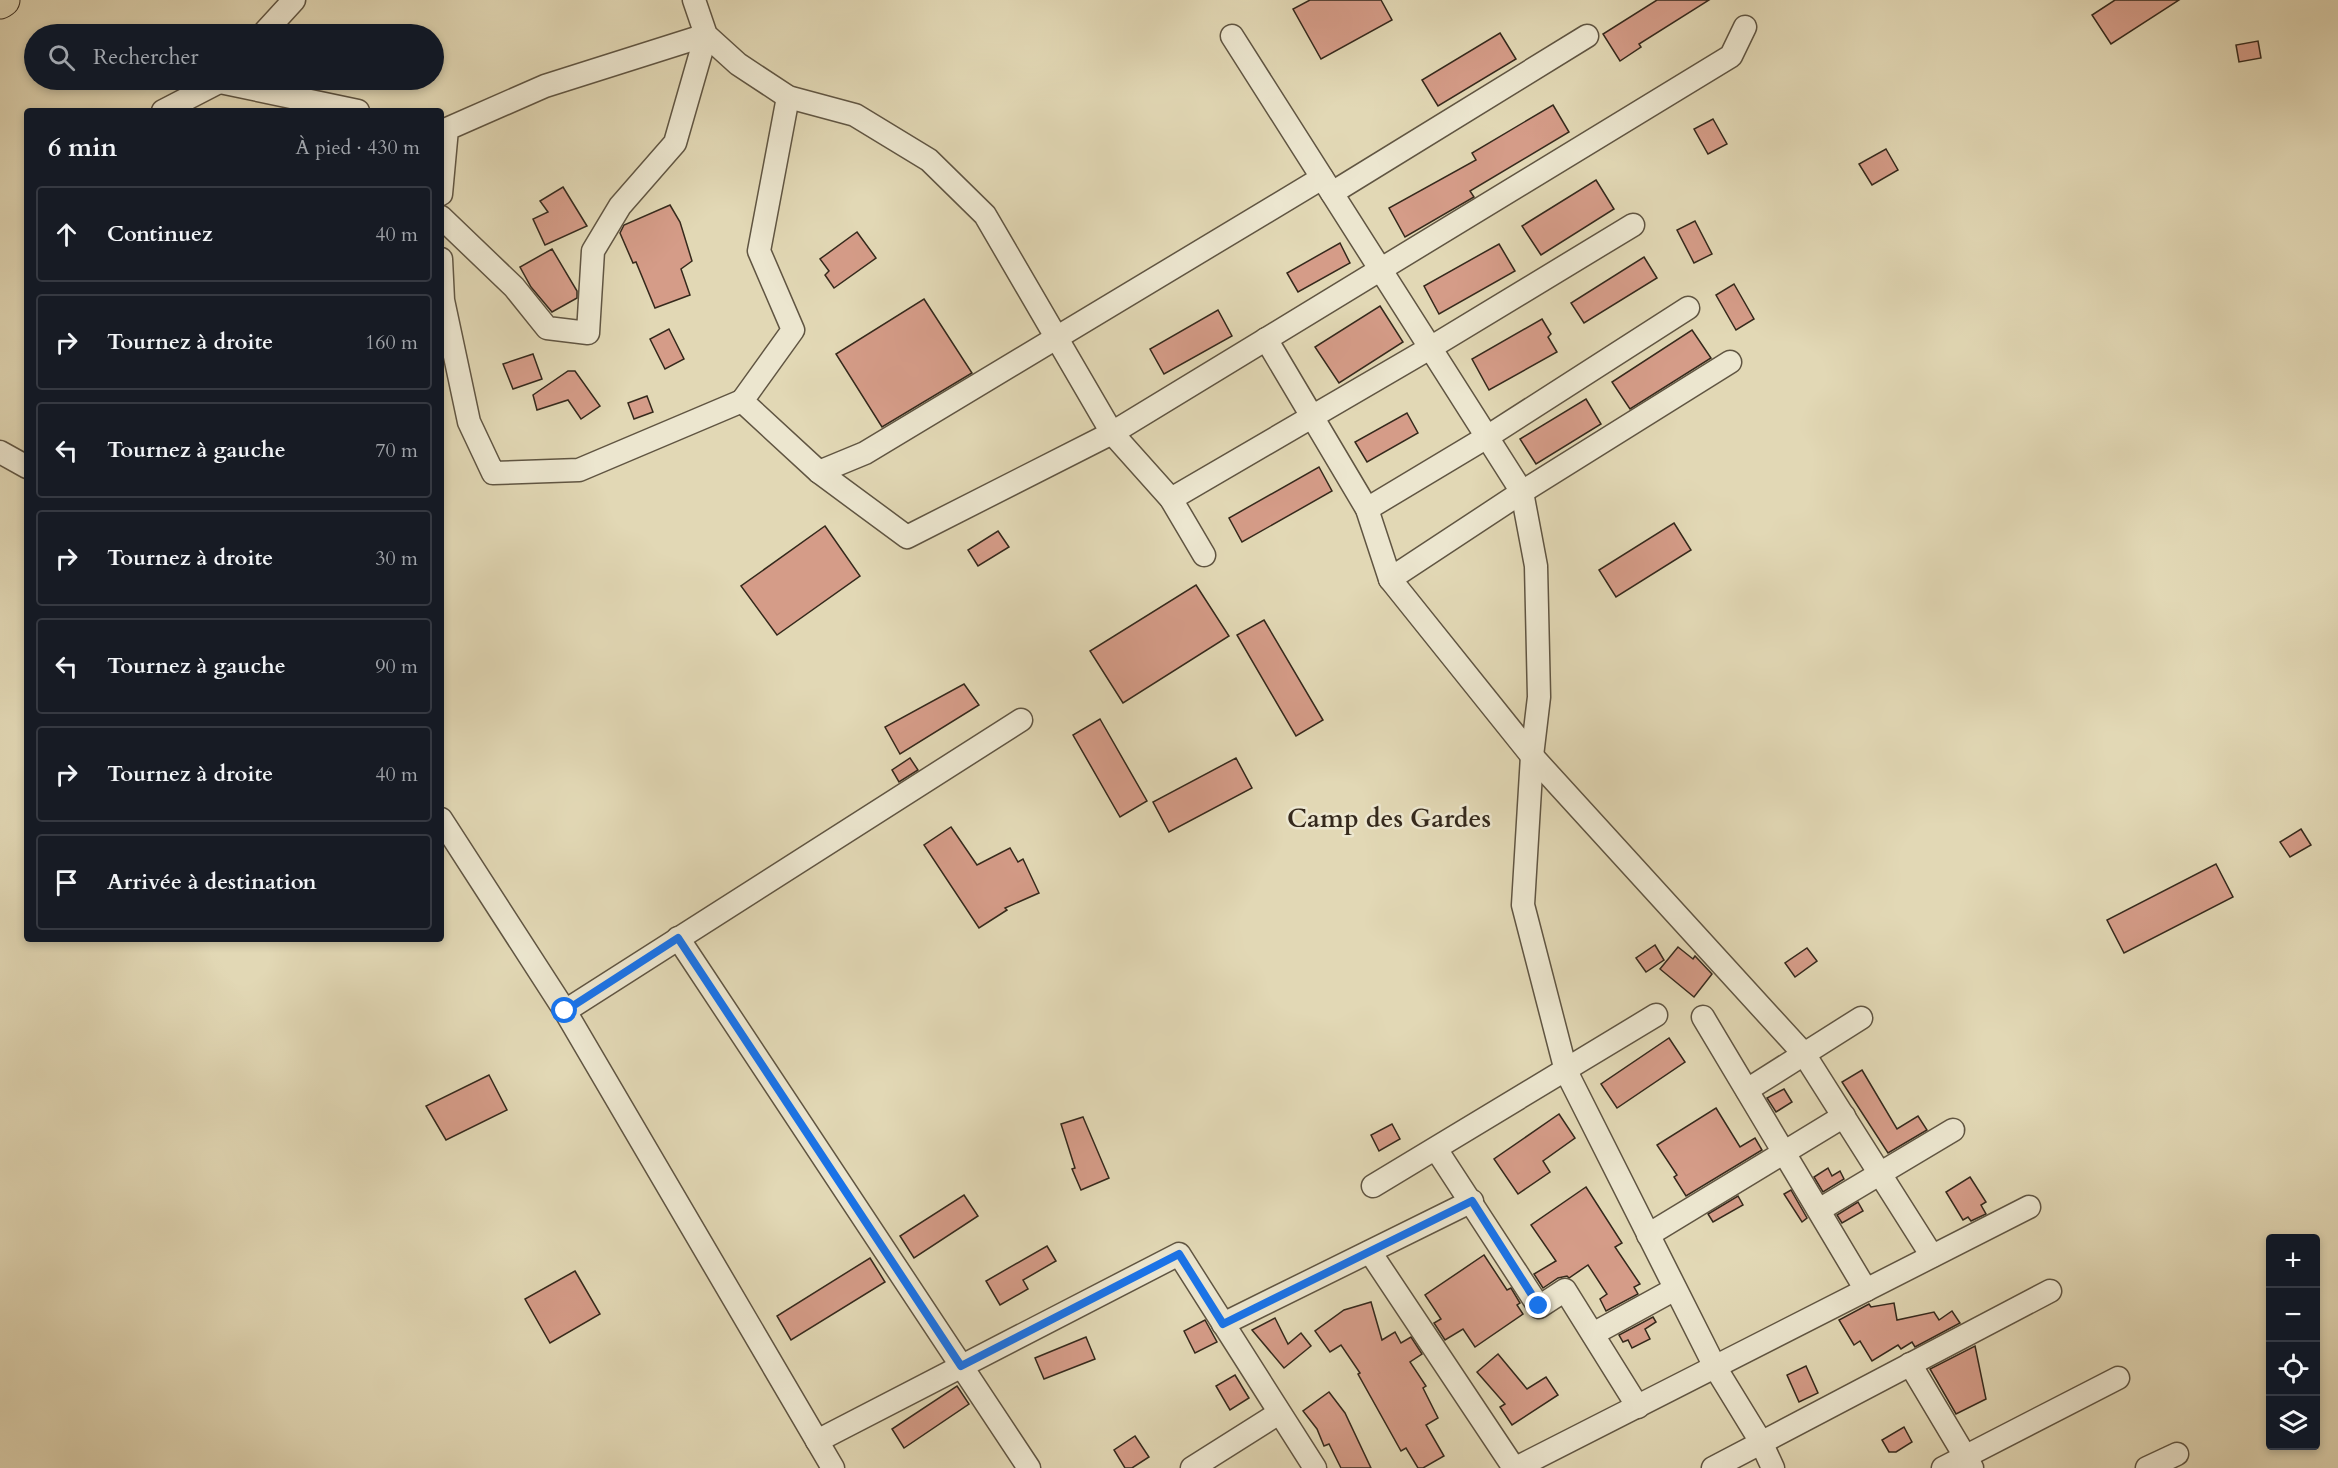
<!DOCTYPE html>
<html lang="fr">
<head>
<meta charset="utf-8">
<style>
  :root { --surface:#171b24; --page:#242831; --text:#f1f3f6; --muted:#9ea1a6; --line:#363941 }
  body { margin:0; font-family:Cardo,serif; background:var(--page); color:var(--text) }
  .controls { position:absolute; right:18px; bottom:18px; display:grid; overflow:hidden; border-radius:6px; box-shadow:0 3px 9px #0003 }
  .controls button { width:54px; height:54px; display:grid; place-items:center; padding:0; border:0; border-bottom:2px solid var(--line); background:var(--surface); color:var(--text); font:30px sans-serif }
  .stop { position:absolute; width:18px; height:18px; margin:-14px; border:4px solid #1a73e8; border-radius:50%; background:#fff }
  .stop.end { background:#1a73e8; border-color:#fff; box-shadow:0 2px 6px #0008 }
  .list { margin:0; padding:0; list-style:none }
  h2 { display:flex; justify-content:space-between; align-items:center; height:78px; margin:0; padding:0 24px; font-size:26px }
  h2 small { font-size:20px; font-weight:400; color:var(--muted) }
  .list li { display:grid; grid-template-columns:39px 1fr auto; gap:18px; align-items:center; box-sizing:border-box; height:96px; margin:0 12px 12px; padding:0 12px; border:2px solid var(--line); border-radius:6px }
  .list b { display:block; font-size:22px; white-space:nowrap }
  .list em { font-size:20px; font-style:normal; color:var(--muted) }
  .icon { flex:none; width:33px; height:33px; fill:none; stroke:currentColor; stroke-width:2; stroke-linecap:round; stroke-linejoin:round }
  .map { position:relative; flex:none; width:2338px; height:1468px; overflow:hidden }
  .search { position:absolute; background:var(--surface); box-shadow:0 3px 9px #0003; left:24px; top:24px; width:420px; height:66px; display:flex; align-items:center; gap:15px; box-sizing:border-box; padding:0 21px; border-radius:33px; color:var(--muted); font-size:22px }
  .panel { position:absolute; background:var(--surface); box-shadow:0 3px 9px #0003; left:24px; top:108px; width:420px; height:834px; border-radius:6px }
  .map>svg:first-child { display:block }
  .building { fill:#d59c88; stroke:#35291c; stroke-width:1.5 }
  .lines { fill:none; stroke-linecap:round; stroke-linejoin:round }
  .minor-casing { stroke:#605542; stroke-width:25 }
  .highway-casing { stroke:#35291c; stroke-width:35 }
  .minor { stroke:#ece6cf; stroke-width:22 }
  .highway { stroke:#e2d8b5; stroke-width:33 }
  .route { stroke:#1a73e8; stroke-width:8 }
  .labels { text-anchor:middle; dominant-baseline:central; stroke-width:5; stroke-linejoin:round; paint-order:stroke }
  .quarter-label { font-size:26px; font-weight:bold; fill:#35291c; stroke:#ece6cf }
</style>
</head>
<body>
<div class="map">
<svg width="2338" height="1468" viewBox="0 0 2338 1468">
  <rect width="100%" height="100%" fill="#e2d8b5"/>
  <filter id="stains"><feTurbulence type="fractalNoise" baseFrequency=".00333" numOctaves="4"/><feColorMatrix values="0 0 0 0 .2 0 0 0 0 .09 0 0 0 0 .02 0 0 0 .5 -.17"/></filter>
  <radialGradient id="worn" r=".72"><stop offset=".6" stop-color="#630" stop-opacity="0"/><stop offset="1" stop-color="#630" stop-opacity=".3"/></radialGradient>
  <g class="building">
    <polygon points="1310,0 1381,0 1392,20 1321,59 1293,9"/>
    <polygon points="1657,0 1709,0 1639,44 1641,47 1620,61 1603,34"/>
    <polygon points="2115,0 2179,0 2111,44 2092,15"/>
    <polygon points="1500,33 1516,59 1438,106 1422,80"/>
    <polygon points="2258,41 2261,58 2239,62 2236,45"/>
    <polygon points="1553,105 1569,132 1470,191 1474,197 1405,237 1389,208 1476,160 1472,153"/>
    <polygon points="1713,119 1727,144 1708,154 1694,129"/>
    <polygon points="1886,149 1898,170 1872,185 1859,164"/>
    <polygon points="1596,180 1614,209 1541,255 1522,226"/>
    <polygon points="563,187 587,226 545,245 533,219 548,212 540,201"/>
    <polygon points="670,205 680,222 692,261 681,269 690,295 655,308 636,262 633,263 620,233 624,225"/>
    <polygon points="1695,221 1712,254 1694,263 1677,230"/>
    <polygon points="857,232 876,258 834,288 825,275 829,271 820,259"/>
    <polygon points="1340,243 1350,263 1298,292 1287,273"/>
    <polygon points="1499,244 1515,271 1439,314 1424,286"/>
    <polygon points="552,249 577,291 577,298 552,312 531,287 520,267"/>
    <polygon points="1644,257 1657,278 1584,323 1571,303"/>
    <polygon points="1734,284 1754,319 1736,330 1716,295"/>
    <polygon points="924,299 972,373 882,427 836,354"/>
    <polygon points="1380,306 1403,342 1339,383 1315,347"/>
    <polygon points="1218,310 1232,336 1164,374 1150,349"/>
    <polygon points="1542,319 1551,334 1548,337 1557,352 1489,390 1472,359"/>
    <polygon points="669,329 684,359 665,369 650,339"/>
    <polygon points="1692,330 1711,358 1630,409 1612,382"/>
    <polygon points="533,354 542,379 513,389 503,364"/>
    <polygon points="568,371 575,371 600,406 581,419 568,400 537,410 533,395"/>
    <polygon points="647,396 653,412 634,419 628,403"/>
    <polygon points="1586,399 1601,424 1536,464 1520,439"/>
    <polygon points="1407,413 1418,433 1367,462 1355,442"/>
    <polygon points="1319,467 1332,491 1242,542 1229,518"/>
    <polygon points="1674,523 1691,550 1616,597 1599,570"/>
    <polygon points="825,526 860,576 777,635 741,586"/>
    <polygon points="998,531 1009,547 978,566 968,550"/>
    <polygon points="1196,585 1229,636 1123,703 1090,651"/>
    <polygon points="1264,620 1323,720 1296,736 1237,635"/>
    <polygon points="964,684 979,705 900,754 885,727"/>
    <polygon points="1100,719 1147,801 1120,817 1073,735"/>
    <polygon points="910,758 918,770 899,782 892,770"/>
    <polygon points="1236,758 1252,788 1169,832 1153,802"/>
    <polygon points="951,827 977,865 1010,848 1018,862 1023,859 1039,893 1005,908 1007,910 979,928 924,845"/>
    <polygon points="2301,829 2311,845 2290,857 2280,842"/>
    <polygon points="2216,864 2233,897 2124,953 2107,920"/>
    <polygon points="1655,945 1664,960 1646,972 1636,958"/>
    <polygon points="1678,947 1693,959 1695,956 1712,974 1694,997 1660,969"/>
    <polygon points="1807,948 1817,961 1795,977 1785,963"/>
    <polygon points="1669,1038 1685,1062 1617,1108 1601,1084"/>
    <polygon points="1862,1070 1897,1129 1918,1116 1927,1130 1888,1153 1842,1082"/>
    <polygon points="489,1075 507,1110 446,1140 426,1106"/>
    <polygon points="1784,1089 1792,1102 1776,1112 1767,1098"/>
    <polygon points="1716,1108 1740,1147 1755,1138 1762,1150 1686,1196 1674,1177 1677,1175 1657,1145"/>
    <polygon points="1559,1114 1575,1138 1543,1161 1550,1172 1518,1194 1494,1159"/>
    <polygon points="1083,1117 1109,1178 1081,1190 1072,1169 1075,1168 1061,1124"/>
    <polygon points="1392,1124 1400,1139 1379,1151 1371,1135"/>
    <polygon points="1828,1168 1832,1176 1840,1171 1844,1179 1823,1192 1814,1177"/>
    <polygon points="1970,1177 1986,1202 1981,1205 1986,1214 1971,1221 1968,1217 1963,1220 1946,1192"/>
    <polygon points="1586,1187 1622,1243 1615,1247 1640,1284 1634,1287 1638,1294 1606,1311 1600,1299 1607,1294 1588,1265 1569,1278 1567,1276 1558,1278 1543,1288 1534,1274 1556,1261 1531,1225"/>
    <polygon points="1791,1190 1807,1218 1802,1222 1784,1194"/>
    <polygon points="964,1195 978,1216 914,1258 900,1236"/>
    <polygon points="1738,1196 1743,1205 1713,1222 1708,1214"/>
    <polygon points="1858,1202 1863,1211 1842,1223 1837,1215"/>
    <polygon points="1047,1246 1056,1261 1023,1280 1028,1289 1000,1305 986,1281"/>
    <polygon points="1484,1255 1507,1290 1511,1288 1520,1303 1517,1305 1523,1314 1475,1347 1463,1329 1445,1340 1434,1323 1441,1319 1425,1295"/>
    <polygon points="870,1258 885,1282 791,1340 777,1316"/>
    <polygon points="575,1271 600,1314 550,1343 525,1299"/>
    <polygon points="1371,1302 1382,1340 1395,1332 1401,1343 1411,1337 1422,1354 1410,1362 1426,1386 1423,1388 1438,1418 1426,1425 1444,1456 1423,1468 1418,1468 1406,1448 1401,1451 1358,1374 1360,1373 1341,1345 1330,1352 1315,1331 1344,1310"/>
    <polygon points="1894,1303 1897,1320 1934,1312 1939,1320 1952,1311 1960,1323 1915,1347 1912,1342 1901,1349 1898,1345 1872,1361 1860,1341 1854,1345 1839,1320 1869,1304 1871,1307"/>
    <polygon points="1653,1317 1656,1322 1645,1329 1650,1339 1632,1348 1628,1340 1623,1342 1619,1335"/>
    <polygon points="1275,1318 1288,1344 1301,1333 1311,1346 1284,1368 1252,1330"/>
    <polygon points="1205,1320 1217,1342 1195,1353 1184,1331"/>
    <polygon points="1086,1337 1095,1359 1044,1379 1035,1358"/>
    <polygon points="1975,1346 1986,1399 1956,1414 1930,1369"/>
    <polygon points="1498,1354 1527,1389 1546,1377 1558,1395 1512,1425 1500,1407 1505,1404 1477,1372"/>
    <polygon points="1806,1366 1818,1393 1799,1402 1787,1375"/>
    <polygon points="1235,1375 1249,1398 1230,1410 1216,1386"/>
    <polygon points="957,1386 969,1404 904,1448 892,1429"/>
    <polygon points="1329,1392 1345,1413 1371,1468 1341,1468 1329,1444 1324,1446 1317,1429 1303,1411"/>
    <polygon points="1904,1427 1912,1442 1896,1452 1889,1452 1882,1440"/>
    <polygon points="1135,1436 1149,1457 1132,1468 1125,1468 1114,1450"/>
  </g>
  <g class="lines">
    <defs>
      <g id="minor">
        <polyline points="694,0 706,35 738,64 788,97 855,115 929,160 985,215 1112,433 1171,499 1204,555"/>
        <polyline points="263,34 294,0"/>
        <polyline points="1232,36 1522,492 1536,566 1539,697 1532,756 1523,905 1566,1071 1715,1367 1761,1442 1773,1468"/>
        <polyline points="220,82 358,111"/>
        <polyline points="788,97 759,251 793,330 742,401 819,472 907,537 1112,433 1731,56 1745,27"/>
        <polyline points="163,111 223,80"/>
        <polyline points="1332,193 1587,36"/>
        <polyline points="441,194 447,129 545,86 706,35"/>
        <polyline points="441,217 514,287 547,328 588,333 593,251 620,206 675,143 706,35"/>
        <polyline points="441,259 443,300 469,422 493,473 579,470 742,401"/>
        <polyline points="1266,339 1367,509 1390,579 1522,492 1730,362"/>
        <polyline points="0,452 27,467"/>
        <polyline points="819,472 865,453 1322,178"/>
        <polyline points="1171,499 1430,348 1633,225"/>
        <polyline points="1367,509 1487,437 1688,308"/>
        <polyline points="1390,579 1532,756 1804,1054 1932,1256"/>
        <polyline points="441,819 565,1011 833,1468"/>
        <polyline points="678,938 1029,1468"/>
        <polyline points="565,1011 1021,720"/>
        <polyline points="1703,1017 1866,1290"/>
        <polyline points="1747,1090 1861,1018"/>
        <polyline points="1436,1149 1539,1307 1565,1290 1638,1407"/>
        <polyline points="1373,1186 1656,1015"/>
        <polyline points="1819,1210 1953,1130"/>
        <polyline points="1648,1235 1844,1116"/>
        <polyline points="1370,1252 1514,1468"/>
        <polyline points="1223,1324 1472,1201"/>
        <polyline points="1593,1334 1675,1289"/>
        <polyline points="1910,1364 1972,1468"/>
        <polyline points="817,1441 1179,1254 1315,1468"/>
        <polyline points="1192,1468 1279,1413"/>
        <polyline points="1516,1468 2029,1207"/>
        <polyline points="1713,1468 2050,1291"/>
        <polyline points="1943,1468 2118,1378"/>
        <polyline points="2147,1468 2177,1454"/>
      </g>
      <polyline id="highway" points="0,2 3,0"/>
    </defs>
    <use href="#minor" class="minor-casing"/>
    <use href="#highway" class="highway-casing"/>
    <use href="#minor" class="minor"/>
    <use href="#highway" class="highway"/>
  </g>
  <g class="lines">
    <polyline class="route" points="565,1011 678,938 961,1366 1179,1254 1223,1324 1472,1201 1539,1306"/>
  </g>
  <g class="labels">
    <g class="quarter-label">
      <text x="1389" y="818">Camp des Gardes</text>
    </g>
  </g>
  <rect width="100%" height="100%" filter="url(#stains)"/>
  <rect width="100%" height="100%" fill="url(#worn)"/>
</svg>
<div class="controls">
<button>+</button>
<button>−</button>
<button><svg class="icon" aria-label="locate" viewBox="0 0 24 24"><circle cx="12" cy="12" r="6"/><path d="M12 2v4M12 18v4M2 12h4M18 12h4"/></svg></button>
<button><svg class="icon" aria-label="layers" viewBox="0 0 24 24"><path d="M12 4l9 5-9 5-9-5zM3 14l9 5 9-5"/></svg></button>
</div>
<div class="stop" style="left:565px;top:1011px"></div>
<div class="stop end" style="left:1539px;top:1306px"></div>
<div class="search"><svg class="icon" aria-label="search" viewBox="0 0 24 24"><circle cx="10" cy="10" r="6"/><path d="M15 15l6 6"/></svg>Rechercher</div>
<section class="panel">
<h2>6 min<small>À pied · 430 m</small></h2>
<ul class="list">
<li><svg class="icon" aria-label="ahead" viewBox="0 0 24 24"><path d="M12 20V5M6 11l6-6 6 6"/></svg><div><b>Continuez</b></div><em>40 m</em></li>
<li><svg class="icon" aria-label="right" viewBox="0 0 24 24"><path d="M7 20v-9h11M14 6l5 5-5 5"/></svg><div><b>Tournez à droite</b></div><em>160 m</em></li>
<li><svg class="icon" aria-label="left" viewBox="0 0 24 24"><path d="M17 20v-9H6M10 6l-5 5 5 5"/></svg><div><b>Tournez à gauche</b></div><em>70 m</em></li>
<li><svg class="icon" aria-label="right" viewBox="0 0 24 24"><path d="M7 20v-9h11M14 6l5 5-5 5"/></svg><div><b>Tournez à droite</b></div><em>30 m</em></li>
<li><svg class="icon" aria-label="left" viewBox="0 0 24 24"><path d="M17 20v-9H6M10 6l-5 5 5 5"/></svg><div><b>Tournez à gauche</b></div><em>90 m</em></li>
<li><svg class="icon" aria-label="right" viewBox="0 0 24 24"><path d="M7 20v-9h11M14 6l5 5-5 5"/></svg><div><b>Tournez à droite</b></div><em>40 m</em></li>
<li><svg class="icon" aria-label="arrive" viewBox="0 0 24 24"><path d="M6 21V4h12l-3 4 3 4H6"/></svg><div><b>Arrivée à destination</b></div></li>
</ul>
</section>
</div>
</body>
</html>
